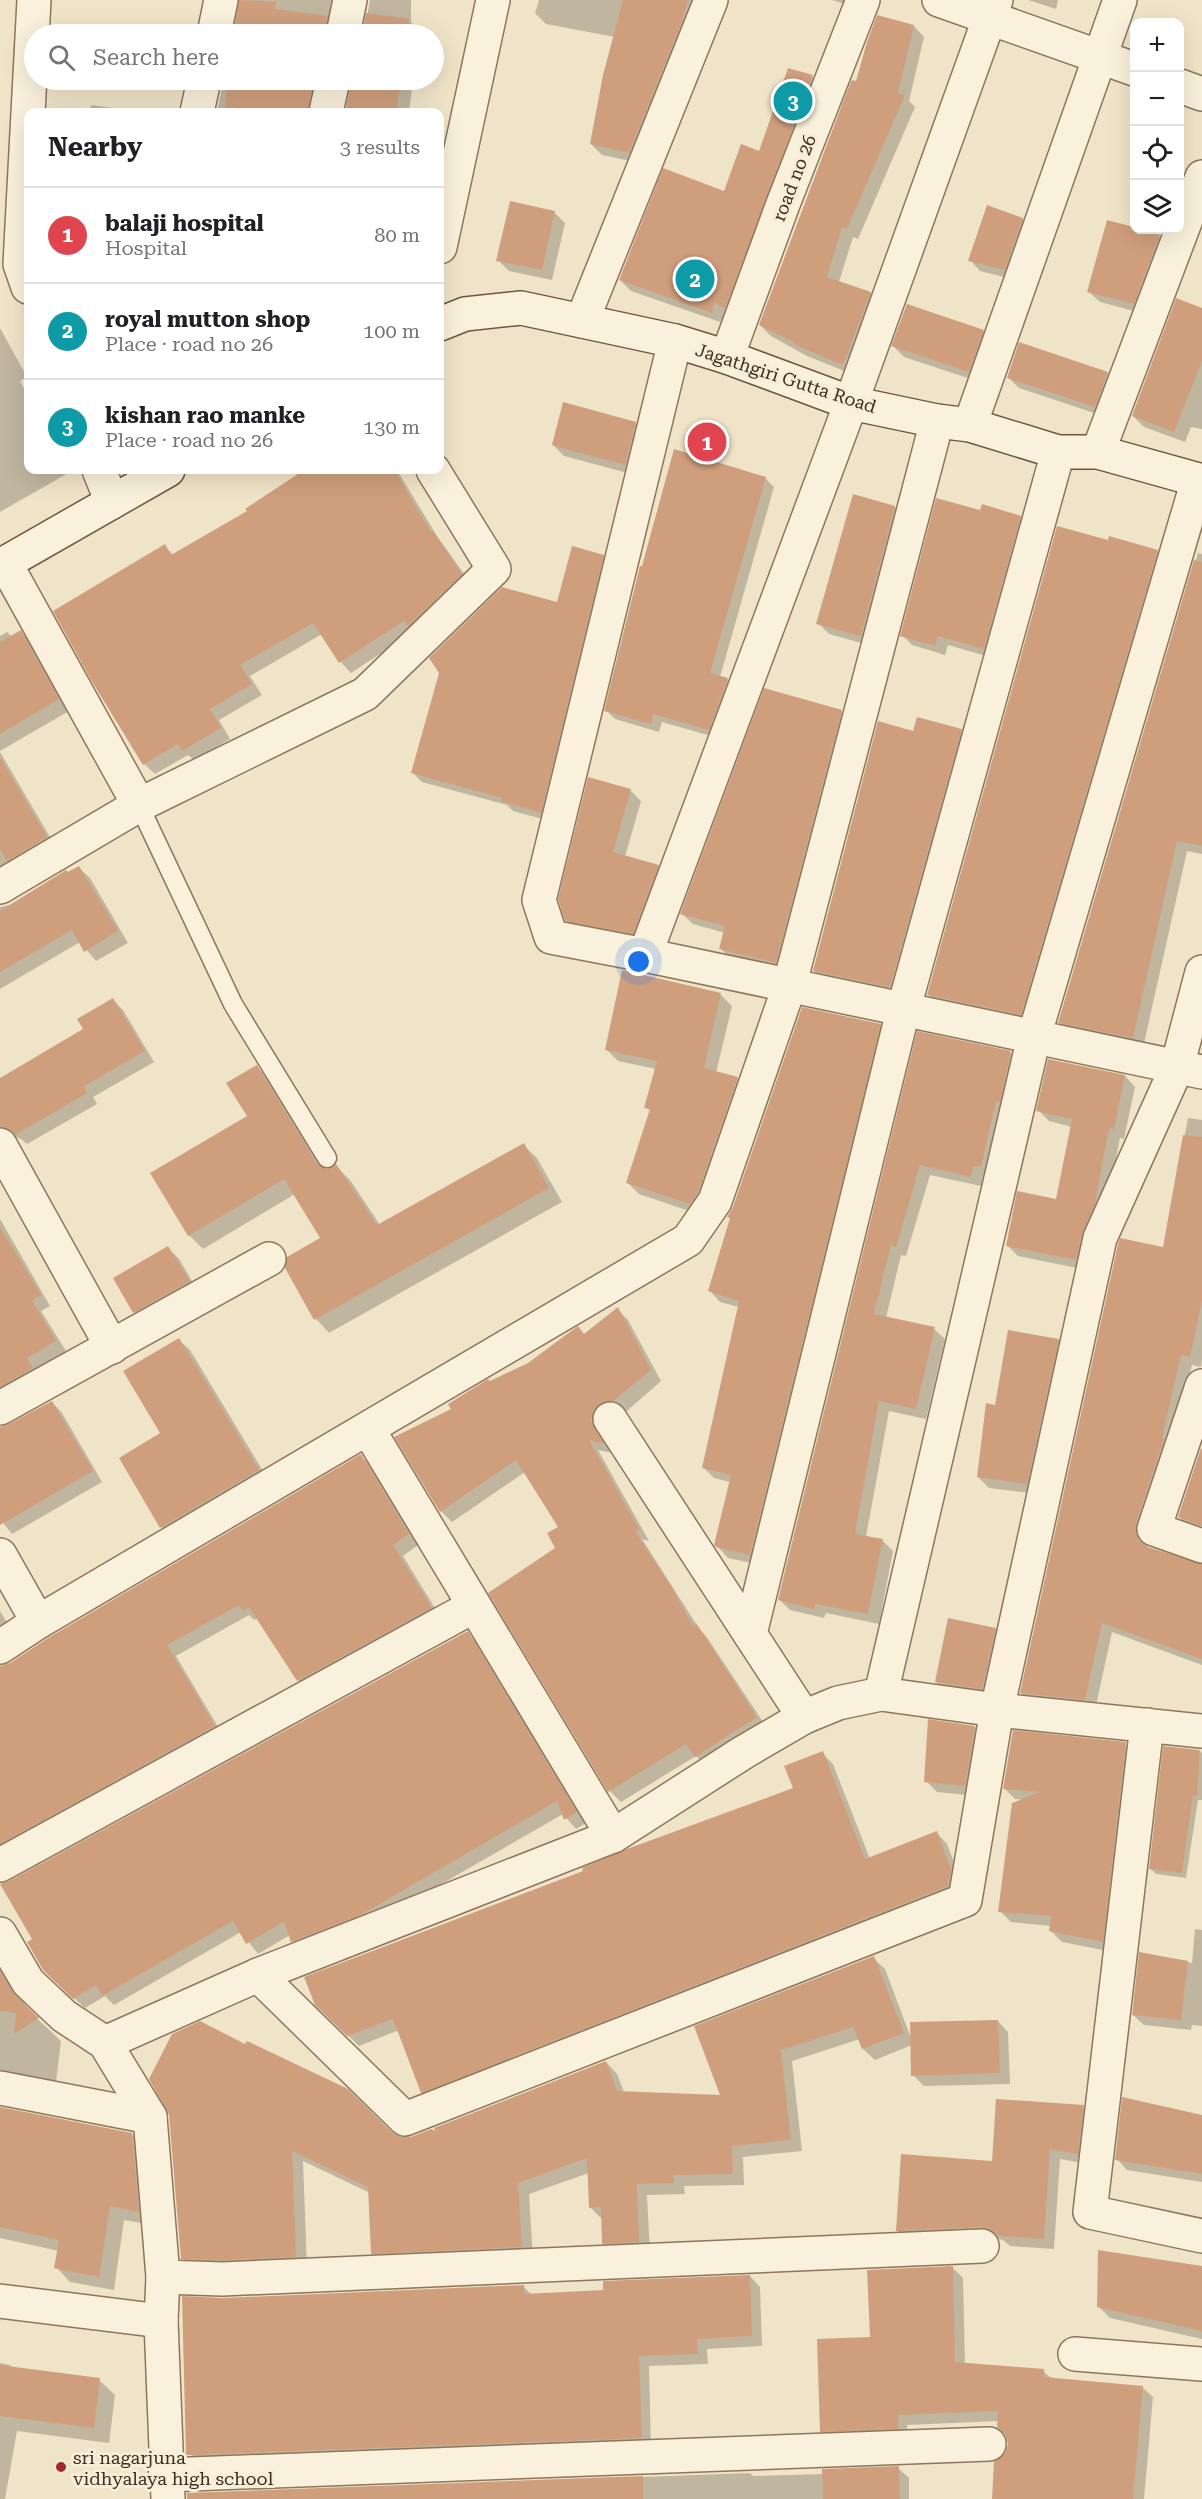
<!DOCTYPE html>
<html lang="en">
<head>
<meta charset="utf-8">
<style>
  :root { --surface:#fff; --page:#f2f2f2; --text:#202124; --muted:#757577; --line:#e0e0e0; --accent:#0f766e }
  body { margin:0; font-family:"Roboto Serif",serif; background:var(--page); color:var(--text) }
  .controls { position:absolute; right:18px; top:18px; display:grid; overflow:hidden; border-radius:12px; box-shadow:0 6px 24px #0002 }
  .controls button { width:54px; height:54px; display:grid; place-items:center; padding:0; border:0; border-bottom:2px solid var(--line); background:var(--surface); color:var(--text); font:30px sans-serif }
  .you { position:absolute; left:639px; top:962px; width:21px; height:21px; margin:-15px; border:4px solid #fff; border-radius:50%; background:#1a73e8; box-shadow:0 0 0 9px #1a73e833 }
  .badge { display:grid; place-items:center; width:39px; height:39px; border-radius:50%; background:var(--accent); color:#fff; font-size:20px; font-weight:700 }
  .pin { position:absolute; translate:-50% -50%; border:3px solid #fff; box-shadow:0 2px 6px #0006 }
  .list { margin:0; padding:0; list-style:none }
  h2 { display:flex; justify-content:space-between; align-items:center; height:78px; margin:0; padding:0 24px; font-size:26px }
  h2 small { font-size:20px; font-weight:400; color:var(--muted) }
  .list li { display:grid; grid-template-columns:39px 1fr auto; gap:18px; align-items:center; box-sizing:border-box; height:96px; padding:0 24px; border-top:2px solid var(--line) }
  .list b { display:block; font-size:22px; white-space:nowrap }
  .list p { margin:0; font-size:20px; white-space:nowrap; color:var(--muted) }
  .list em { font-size:20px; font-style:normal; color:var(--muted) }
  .icon { flex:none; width:33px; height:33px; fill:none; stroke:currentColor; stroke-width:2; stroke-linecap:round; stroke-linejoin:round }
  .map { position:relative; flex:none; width:1202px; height:2499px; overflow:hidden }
  .search { position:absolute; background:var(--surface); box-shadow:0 6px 24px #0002; left:24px; top:24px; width:420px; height:66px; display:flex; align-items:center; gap:15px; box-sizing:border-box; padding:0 21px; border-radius:33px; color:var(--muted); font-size:22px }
  .panel { position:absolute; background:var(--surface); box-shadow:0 6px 24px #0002; left:24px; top:108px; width:420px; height:366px; border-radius:12px }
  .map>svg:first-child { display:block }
  .shadow { fill:#0003 }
  .building { fill:#cf9f7d }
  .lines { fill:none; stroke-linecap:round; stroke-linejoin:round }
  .lane-casing { stroke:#8d765c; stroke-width:21 }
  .street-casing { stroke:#8d765c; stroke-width:36 }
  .secondary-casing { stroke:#6f573f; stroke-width:36 }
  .lane { stroke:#faf1dc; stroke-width:18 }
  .street { stroke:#faf1dc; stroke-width:33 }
  .secondary { stroke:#faf1dc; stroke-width:33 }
  .poi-dot { fill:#9e2a2b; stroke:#f7eed8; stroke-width:2 }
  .labels { text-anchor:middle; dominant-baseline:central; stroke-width:6; stroke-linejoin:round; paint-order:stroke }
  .street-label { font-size:18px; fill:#3d2e20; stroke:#f7eed8 }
  .poi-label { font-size:18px; fill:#3d2e20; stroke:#f7eed8; text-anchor:start }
</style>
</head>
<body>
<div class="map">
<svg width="1202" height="2499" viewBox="0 0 1202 2499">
  <rect width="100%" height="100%" fill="#f0e4c8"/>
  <g class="shadow">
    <polygon points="240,0 345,0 336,34 234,34"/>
    <polygon points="370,0 411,0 411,22 420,31 420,34 364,34"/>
    <polygon points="539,0 704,0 640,163 602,155 591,144 615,37 546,24 535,13"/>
    <polygon points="832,0 854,0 851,6"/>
    <polygon points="1028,0 1058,0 1056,9"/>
    <polygon points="914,26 924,37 909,101 915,107 858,239 853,237 839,282 870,293 881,304 854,375 807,356 771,336 760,325 857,83"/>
    <polygon points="789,70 812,77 823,88 736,318 725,312 723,323 631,291 620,280 724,193 760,153"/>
    <polygon points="227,80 329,80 319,112 217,112 223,83 227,84"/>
    <polygon points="353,80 413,80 409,112 347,112"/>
    <polygon points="91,105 128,110 130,112 90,112"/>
    <polygon points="440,147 452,158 440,222"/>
    <polygon points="554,212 565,223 552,280 509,271 498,260"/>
    <polygon points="1023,219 1033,230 1016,280 980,271 970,260"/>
    <polygon points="1108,221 1159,236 1170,247 1145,314 1100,302 1089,292"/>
    <polygon points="1202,310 1202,429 1191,427 1185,442 1144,427 1133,416"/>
    <polygon points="0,328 27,377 20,381 28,396 28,470 69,470 70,472 0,512"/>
    <polygon points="983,331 994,342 980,382 904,357 893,346"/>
    <polygon points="1108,373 1118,384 1106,417 1019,388 1008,377"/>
    <polygon points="635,423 646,434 635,475 564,456 553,445"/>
    <polygon points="316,470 397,470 437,536 472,585 415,631 351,673 341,662 322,634 250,676 262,695 219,720 230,739 194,760 188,755 155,774 144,764 164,546 174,555"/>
    <polygon points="765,478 774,487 720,677 728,680 736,688 718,738 662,722 659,732 615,719 606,710"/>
    <polygon points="895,507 905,518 872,646 829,634 818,623"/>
    <polygon points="981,512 1020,517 1030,527 993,658 948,645 945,655 912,645 902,635"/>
    <polygon points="1109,542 1157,551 1167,562 1031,1024 939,1005 929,995"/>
    <polygon points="1198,553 1202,554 1202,854 1187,851 1143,1048 1070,1032 1059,1022"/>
    <polygon points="603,556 613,566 550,821 513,811 507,805 422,782 413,773 558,604"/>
    <polygon points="7,632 12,637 21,632 31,643 69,711 0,751 0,636"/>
    <polygon points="841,712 852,723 787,973 731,959 720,948 725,933 693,924 682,914"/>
    <polygon points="961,731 971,741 900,996 824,980 814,971 914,733"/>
    <polygon points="0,752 57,849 0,883"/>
    <polygon points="630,790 641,801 625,857 658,866 669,877 644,944 578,931 567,920"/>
    <polygon points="79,868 90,878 128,943 96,961 80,942 0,989 0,907 10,905 66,872 68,874"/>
    <polygon points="623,972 721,995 732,1006 716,1073 737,1078 748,1089 701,1215 639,1194 628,1183 651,1112 646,1107 656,1069 618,1061 607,1050"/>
    <polygon points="113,1000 123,1010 154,1062 93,1097 97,1104 27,1144 21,1139 12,1136 0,1140 0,1080 85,1029"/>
    <polygon points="880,1025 891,1036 761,1565 728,1558 717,1546 730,1482 714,1478 703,1467 739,1307 720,1302 710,1291 731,1220 729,1217"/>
    <polygon points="918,1033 1011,1053 1021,1063 992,1177 983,1176 981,1186 930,1175 906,1256 901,1255 886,1318 934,1329 945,1339 926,1419 889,1411 866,1537 883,1541 893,1551 879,1624 826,1613 824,1618 790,1610 779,1599"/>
    <polygon points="257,1067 271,1081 325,1170 336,1166 350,1180 380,1225 523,1145 537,1158 562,1202 329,1333 316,1319 322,1239 295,1194 203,1249 189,1235 249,1117"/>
    <polygon points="1125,1076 1135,1087 1124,1139 1120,1138 1105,1215 1087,1270 1018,1256 1007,1245 1057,1201 1072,1127 1049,1121 1038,1110"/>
    <polygon points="1188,1118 1202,1120 1202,1361 1201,1367 1192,1365 1172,1449 1146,1534 1146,1545 1148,1548 1202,1566 1202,1665 1112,1632 1095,1710 1032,1704 1021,1693 1164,1249"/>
    <polygon points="0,1219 50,1306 41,1311 66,1351 37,1368 43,1379 0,1403"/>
    <polygon points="168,1248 179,1259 199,1293 145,1323 135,1312"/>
    <polygon points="617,1309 628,1320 661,1381 602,1433 613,1453 598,1450 649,1541 642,1539 698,1627 706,1636 767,1728 707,1767 696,1756 621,1802 610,1791 490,1593 557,1549 561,1527 525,1472 452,1522 441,1511 397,1437 453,1410 490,1383 528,1365 578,1328 585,1335"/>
    <polygon points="179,1340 190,1350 269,1481 172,1538 162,1527 121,1458 162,1434"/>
    <polygon points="1058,1340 1069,1351 1038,1494 989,1488 978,1477 996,1406"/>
    <polygon points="52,1402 62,1413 102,1482 12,1534 0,1519 0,1428 10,1426"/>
    <polygon points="1202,1450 1202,1532 1190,1528 1179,1517"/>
    <polygon points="361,1456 371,1466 418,1545 403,1556 441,1618 308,1691 298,1680 258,1618 254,1620 249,1615 176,1656 224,1737 0,1860 0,1667 11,1664"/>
    <polygon points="0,1611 13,1633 0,1643"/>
    <polygon points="995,1629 1006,1640 993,1699 947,1693 936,1682"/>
    <polygon points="467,1633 478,1643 586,1823 576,1829 563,1814 369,1926 303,1952 292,1941 290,1935 258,1954 241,1932 114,2005 105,1996 85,2008 55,1981"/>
    <polygon points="975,1727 986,1738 976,1796 937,1792 926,1781"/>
    <polygon points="1125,1744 1136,1754 1113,1952 1062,1942 1051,1931 1051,1926 1011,1922 1000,1911 1024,1800 1015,1799 1004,1788"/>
    <polygon points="1200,1751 1202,1753 1202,1800 1198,1800 1186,1878 1156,1874 1151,1869"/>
    <polygon points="822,1753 833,1764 870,1859 937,1833 947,1844 961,1880 958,1897 432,2102 422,2092 399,2030 359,2046 316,2004 795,1789"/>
    <polygon points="1195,1929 1202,1930 1202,2026 1192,2025 1191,2030 1144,2025 1133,2015 1141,1953 1192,1963"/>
    <polygon points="873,1958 885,1969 911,2038 998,2021 1008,2032 1010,2084 924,2086 913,2075 912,2045 875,2060 863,2049 860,2039 792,2061 802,2151 743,2157 744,2185 684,2186 685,2194 647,2195 650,2253 615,2255 603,2243 602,2219 590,2207 589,2173 529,2194 533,2258 384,2265 372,2253 370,2193 303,2161 307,2268 194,2270 182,2258 170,2115 391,2134 402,2139 438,2134 606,2062 617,2074 624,2092 723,2096"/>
    <polygon points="0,1969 9,1978 28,2010 61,2041 55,2090 0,2090"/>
    <polygon points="1083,2107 1094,2118 1088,2164 1060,2159 1054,2249 1010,2246 1003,2240 993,2238 908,2241 897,2230 993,2162"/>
    <polygon points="0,2109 132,2134 146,2149 153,2225 124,2220 114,2290 70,2282 56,2267 59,2251 0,2238"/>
    <polygon points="1202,2116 1202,2182 1127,2170 1117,2159"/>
    <polygon points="953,2268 963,2278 965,2365 1043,2371 1052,2379 1142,2387 1153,2397 1144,2499 993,2499 1009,2444 998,2421 907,2425 908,2438 832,2441 822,2431 871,2338"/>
    <polygon points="1202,2268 1202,2339 1110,2318 1099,2307"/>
    <polygon points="750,2276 760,2287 762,2346 707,2349 708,2364 649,2366 651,2448 202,2465 191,2455 523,2286 532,2295 605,2292"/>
    <polygon points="0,2363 10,2365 14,2369 99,2380 115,2395 109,2443 17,2431 5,2499 0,2499"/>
    <polygon points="898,2468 909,2478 909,2499 193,2499 193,2494 750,2473 753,2476 824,2474"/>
  </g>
  <g class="building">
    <polygon points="239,0 276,2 275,9 328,16 325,34 233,34"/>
    <polygon points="623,0 688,0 681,25 629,153 590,144 603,75"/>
    <polygon points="366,13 409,19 407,34 362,34"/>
    <polygon points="877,15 914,25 898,93 905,95 847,229 842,227 827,277 871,292 843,365 795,345 795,343 759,325 849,86 852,80 856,81 867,42"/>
    <polygon points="788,68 813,75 725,308 714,303 712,313 619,280 663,168 724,191 741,144 759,151"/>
    <polygon points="228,80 314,80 308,112 224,112"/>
    <polygon points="351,80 401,80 396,112 345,112"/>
    <polygon points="510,201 555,211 542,270 496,261"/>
    <polygon points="987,205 1023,218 1005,270 968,261"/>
    <polygon points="1107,220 1134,227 1134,230 1160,234 1134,304 1087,292"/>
    <polygon points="1176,298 1202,308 1202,361 1174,432 1132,416"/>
    <polygon points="907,304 984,330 969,372 891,346"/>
    <polygon points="1019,342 1108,372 1095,407 1007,378"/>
    <polygon points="563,402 636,422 625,465 552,445"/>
    <polygon points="674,449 766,477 710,673 728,678 709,730 653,714 651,724 604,711 640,566 642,566"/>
    <polygon points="304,470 394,470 431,532 433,531 462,574 408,626 404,621 339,663 313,623 240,665 252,684 210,709 221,728 182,751 178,744 143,765 91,680 53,611 165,544 171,555 247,511 245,509"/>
    <polygon points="853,494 895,506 861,636 816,624"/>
    <polygon points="936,498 980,510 982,504 1021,516 984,649 938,636 935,646 900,636"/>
    <polygon points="1057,526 1108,540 1109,536 1158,550 1021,1015 927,995"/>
    <polygon points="572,546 604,555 541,813 501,801 502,798 411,773 439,673 429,658 502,587 557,602"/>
    <polygon points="1194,560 1202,562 1202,846 1177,841 1133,1038 1058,1023"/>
    <polygon points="21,630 59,699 0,734 0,642"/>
    <polygon points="764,688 842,710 776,963 719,949 725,926 680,914"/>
    <polygon points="917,717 962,729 890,987 813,971 878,721 913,731"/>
    <polygon points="0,757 47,837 7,861 0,849"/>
    <polygon points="588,777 631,789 613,852 659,865 633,934 565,921 558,899"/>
    <polygon points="79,866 118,931 84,952 72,930 0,972 0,911 66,870 68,872"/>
    <polygon points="622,970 721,993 704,1068 738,1077 698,1192 690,1204 626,1183 650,1109 644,1108 657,1061 605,1050"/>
    <polygon points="113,998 145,1051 84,1086 87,1093 15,1135 9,1129 0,1126 0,1078 83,1029 77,1019"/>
    <polygon points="802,1007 881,1024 750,1555 716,1547 714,1545 731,1475 702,1468 739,1301 708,1291 730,1218 727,1217 733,1207"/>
    <polygon points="917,1031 1011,1051 1000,1102 996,1101 981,1167 973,1166 971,1177 920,1165 896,1247 891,1245 874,1314 935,1327 916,1409 879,1401 855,1534 883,1539 868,1614 815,1604 814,1609 778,1600"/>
    <polygon points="1048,1059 1125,1075 1114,1129 1109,1128 1095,1204 1083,1231 1076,1260 1006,1246 1017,1191 1056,1199 1072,1119 1036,1111"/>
    <polygon points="257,1065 317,1164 327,1169 336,1164 377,1225 524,1143 549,1188 314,1320 285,1268 287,1257 320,1238 284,1179 188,1236 150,1173 247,1116 226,1083"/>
    <polygon points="1183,1135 1202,1137 1202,1301 1190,1357 1181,1355 1162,1438 1164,1439 1136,1523 1136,1532 1139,1541 1148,1547 1202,1564 1202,1659 1102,1623 1085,1700 1020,1693 1118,1244 1120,1238 1163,1247"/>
    <polygon points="0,1227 41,1295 32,1300 56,1341 27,1358 33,1368 0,1387"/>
    <polygon points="168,1246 190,1281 133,1313 113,1278"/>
    <polygon points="618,1307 651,1370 613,1401 600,1403 594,1410 591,1421 604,1444 589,1440 640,1531 634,1530 671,1586 694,1628 696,1623 757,1717 695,1757 686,1744 608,1792 488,1593 555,1548 547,1533 558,1527 516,1460 440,1512 394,1437 451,1409 448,1404 488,1379 490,1381 528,1363 578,1326 584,1334"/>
    <polygon points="1008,1330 1059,1339 1027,1484 977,1477 986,1403 995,1405"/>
    <polygon points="179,1338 259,1470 160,1528 119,1458 160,1433 123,1371"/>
    <polygon points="52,1401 93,1471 0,1525 0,1427 9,1424"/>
    <polygon points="1201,1448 1202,1449 1202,1526 1178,1517"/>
    <polygon points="361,1454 409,1534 393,1545 432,1608 297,1681 249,1607 243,1611 239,1605 167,1645 215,1726 0,1844 0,1666 10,1663 48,1638"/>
    <polygon points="948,1618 996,1628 982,1689 935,1682"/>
    <polygon points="468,1631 577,1812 564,1820 557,1801 359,1916 291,1942 284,1922 246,1944 233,1921 102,1996 96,1985 73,1999 43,1970 27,1942 32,1939 0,1884 9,1881"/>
    <polygon points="928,1719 975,1726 965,1786 924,1782"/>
    <polygon points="1013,1730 1126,1742 1103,1942 1049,1931 1051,1916 998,1912 1012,1803 1040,1792 1003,1789"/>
    <polygon points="1163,1746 1200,1750 1197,1796 1193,1795 1182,1873 1149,1869"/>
    <polygon points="823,1751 865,1859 937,1831 951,1869 948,1886 421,2093 393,2019 347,2036 315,2005 304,1977 583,1871 582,1868 627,1849 793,1788 784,1766"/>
    <polygon points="1139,1952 1188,1961 1181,2020 1132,2015"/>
    <polygon points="874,1956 904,2033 862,2049 853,2027 781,2050 791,2140 732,2146 733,2174 673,2175 674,2183 637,2184 639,2242 602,2244 601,2207 589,2208 587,2158 518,2183 522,2247 371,2254 368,2187 292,2151 296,2257 222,2260 181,2259 169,2115 149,2079 172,2034 200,2021 245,2044 247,2041 348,2089 392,2132 401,2137 411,2137 431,2129 435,2131 434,2128 606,2061 617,2091 720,2095 694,2026"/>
    <polygon points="0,1971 15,1995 39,2018 14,2034 16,2013 0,2011"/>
    <polygon points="998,2020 1000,2073 911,2076 910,2022"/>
    <polygon points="1122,2097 1202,2115 1202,2174 1115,2160"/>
    <polygon points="996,2099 1084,2105 1078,2154 1050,2149 1044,2239 998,2236 990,2229 981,2227 896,2231 901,2154 992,2161"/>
    <polygon points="0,2107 132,2133 139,2212 110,2206 99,2277 54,2268 59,2240 0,2227"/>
    <polygon points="1098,2250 1202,2266 1202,2331 1097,2307"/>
    <polygon points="953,2266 955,2362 1044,2369 1044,2377 1143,2386 1133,2499 992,2499 994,2461 1005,2453 1008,2444 1005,2434 997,2427 998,2411 898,2415 898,2429 820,2432 817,2339 870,2337 867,2270"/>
    <polygon points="750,2275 752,2336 697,2339 698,2354 639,2356 642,2438 186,2455 182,2296 223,2298 524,2285 524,2294 603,2290 603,2281"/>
    <polygon points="0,2365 100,2378 94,2428 0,2416"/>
    <polygon points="899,2466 900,2499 823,2499 822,2469"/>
    <polygon points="643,2476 643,2499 187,2499 187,2493"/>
  </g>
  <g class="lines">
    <defs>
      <polyline id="lane" points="139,805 233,1004 327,1158"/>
      <g id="street">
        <polyline points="939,0 1134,69"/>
        <polyline points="214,34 221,0"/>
        <polyline points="343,34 350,0"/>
        <polyline points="1180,86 1202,94"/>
        <polyline points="197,112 204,80"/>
        <polyline points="326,112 333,80"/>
        <polyline points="440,247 493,0"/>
        <polyline points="28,287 20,264 34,0"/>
        <polyline points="582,321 711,0"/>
        <polyline points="675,341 539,900 551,937 645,955 1202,1072"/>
        <polyline points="727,357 783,204 863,0"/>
        <polyline points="970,425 1120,0"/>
        <polyline points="1098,452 1202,177"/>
        <polyline points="99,470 112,502"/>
        <polyline points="5,563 139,805"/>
        <polyline points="0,887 139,805 365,694 494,569 433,470"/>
        <polyline points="645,955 851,403 996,0"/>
        <polyline points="0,1145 112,1347"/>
        <polyline points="1202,1386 1154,1529 1202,1546"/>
        <polyline points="0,1408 269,1259"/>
        <polyline points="610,1419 804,1717"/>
        <polyline points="368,1429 613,1836"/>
        <polyline points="0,1555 38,1622"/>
        <polyline points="750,1634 903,1011 1058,452"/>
        <polyline points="0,1647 38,1622 688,1240 715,1201 789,987 937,421"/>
        <polyline points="881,1694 1034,1037 1198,480"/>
        <polyline points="1147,1725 1090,2212 1202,2236"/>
        <polyline points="0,1865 474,1606"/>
        <polyline points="0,1934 28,1982 64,2016 105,2043 150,2117 163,2277 161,2321 168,2499"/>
        <polyline points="258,1975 405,2119 965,1900 997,1710 1100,1238 1177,1067 1202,972"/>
        <polyline points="105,2043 258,1975 613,1836 744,1752 804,1717 838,1703 881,1694 997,1710 1202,1731"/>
        <polyline points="0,2088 150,2117"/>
        <polyline points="163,2277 222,2279 982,2246"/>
        <polyline points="0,2301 161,2321"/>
        <polyline points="1075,2354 1202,2364"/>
        <polyline points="165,2475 989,2444"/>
      </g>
      <g id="secondary">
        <polyline points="440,324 465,314 521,308 582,321 675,341 727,357 851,403 937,421 970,425 1058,452 1098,452 1202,481"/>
        <polyline points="0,566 168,470"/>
      </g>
    </defs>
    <use href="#lane" class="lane-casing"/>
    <use href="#street" class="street-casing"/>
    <use href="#secondary" class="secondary-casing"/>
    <use href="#lane" class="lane"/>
    <use href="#street" class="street"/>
    <use href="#secondary" class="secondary"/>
  </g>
  <circle class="poi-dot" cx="61" cy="2467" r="6"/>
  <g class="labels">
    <g class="street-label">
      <text transform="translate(794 178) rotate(-69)">road no 26</text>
      <text transform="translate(786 378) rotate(18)">Jagathgiri Gutta Road</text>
    </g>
    <g class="poi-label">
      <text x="73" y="2457">sri nagarjuna<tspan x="73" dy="21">vidhyalaya high school</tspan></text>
    </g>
  </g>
</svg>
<div class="controls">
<button>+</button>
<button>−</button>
<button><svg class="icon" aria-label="locate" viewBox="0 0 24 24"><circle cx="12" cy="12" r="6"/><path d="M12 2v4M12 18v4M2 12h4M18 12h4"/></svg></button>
<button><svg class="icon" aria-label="layers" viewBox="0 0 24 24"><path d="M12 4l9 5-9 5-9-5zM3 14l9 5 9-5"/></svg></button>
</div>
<div class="you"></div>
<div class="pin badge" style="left:707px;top:442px;background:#e0444e">1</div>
<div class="pin badge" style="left:695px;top:279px;background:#0f9aa8">2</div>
<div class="pin badge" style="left:793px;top:101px;background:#0f9aa8">3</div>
<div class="search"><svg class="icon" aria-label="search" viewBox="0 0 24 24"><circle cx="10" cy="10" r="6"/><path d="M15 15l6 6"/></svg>Search here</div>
<section class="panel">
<h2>Nearby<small>3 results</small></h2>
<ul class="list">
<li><span class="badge" style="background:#e0444e">1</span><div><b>balaji hospital</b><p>Hospital</p></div><em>80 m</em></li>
<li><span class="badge" style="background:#0f9aa8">2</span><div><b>royal mutton shop</b><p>Place · road no 26</p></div><em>100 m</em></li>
<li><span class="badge" style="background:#0f9aa8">3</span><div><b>kishan rao manke</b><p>Place · road no 26</p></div><em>130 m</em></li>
</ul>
</section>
</div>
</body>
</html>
